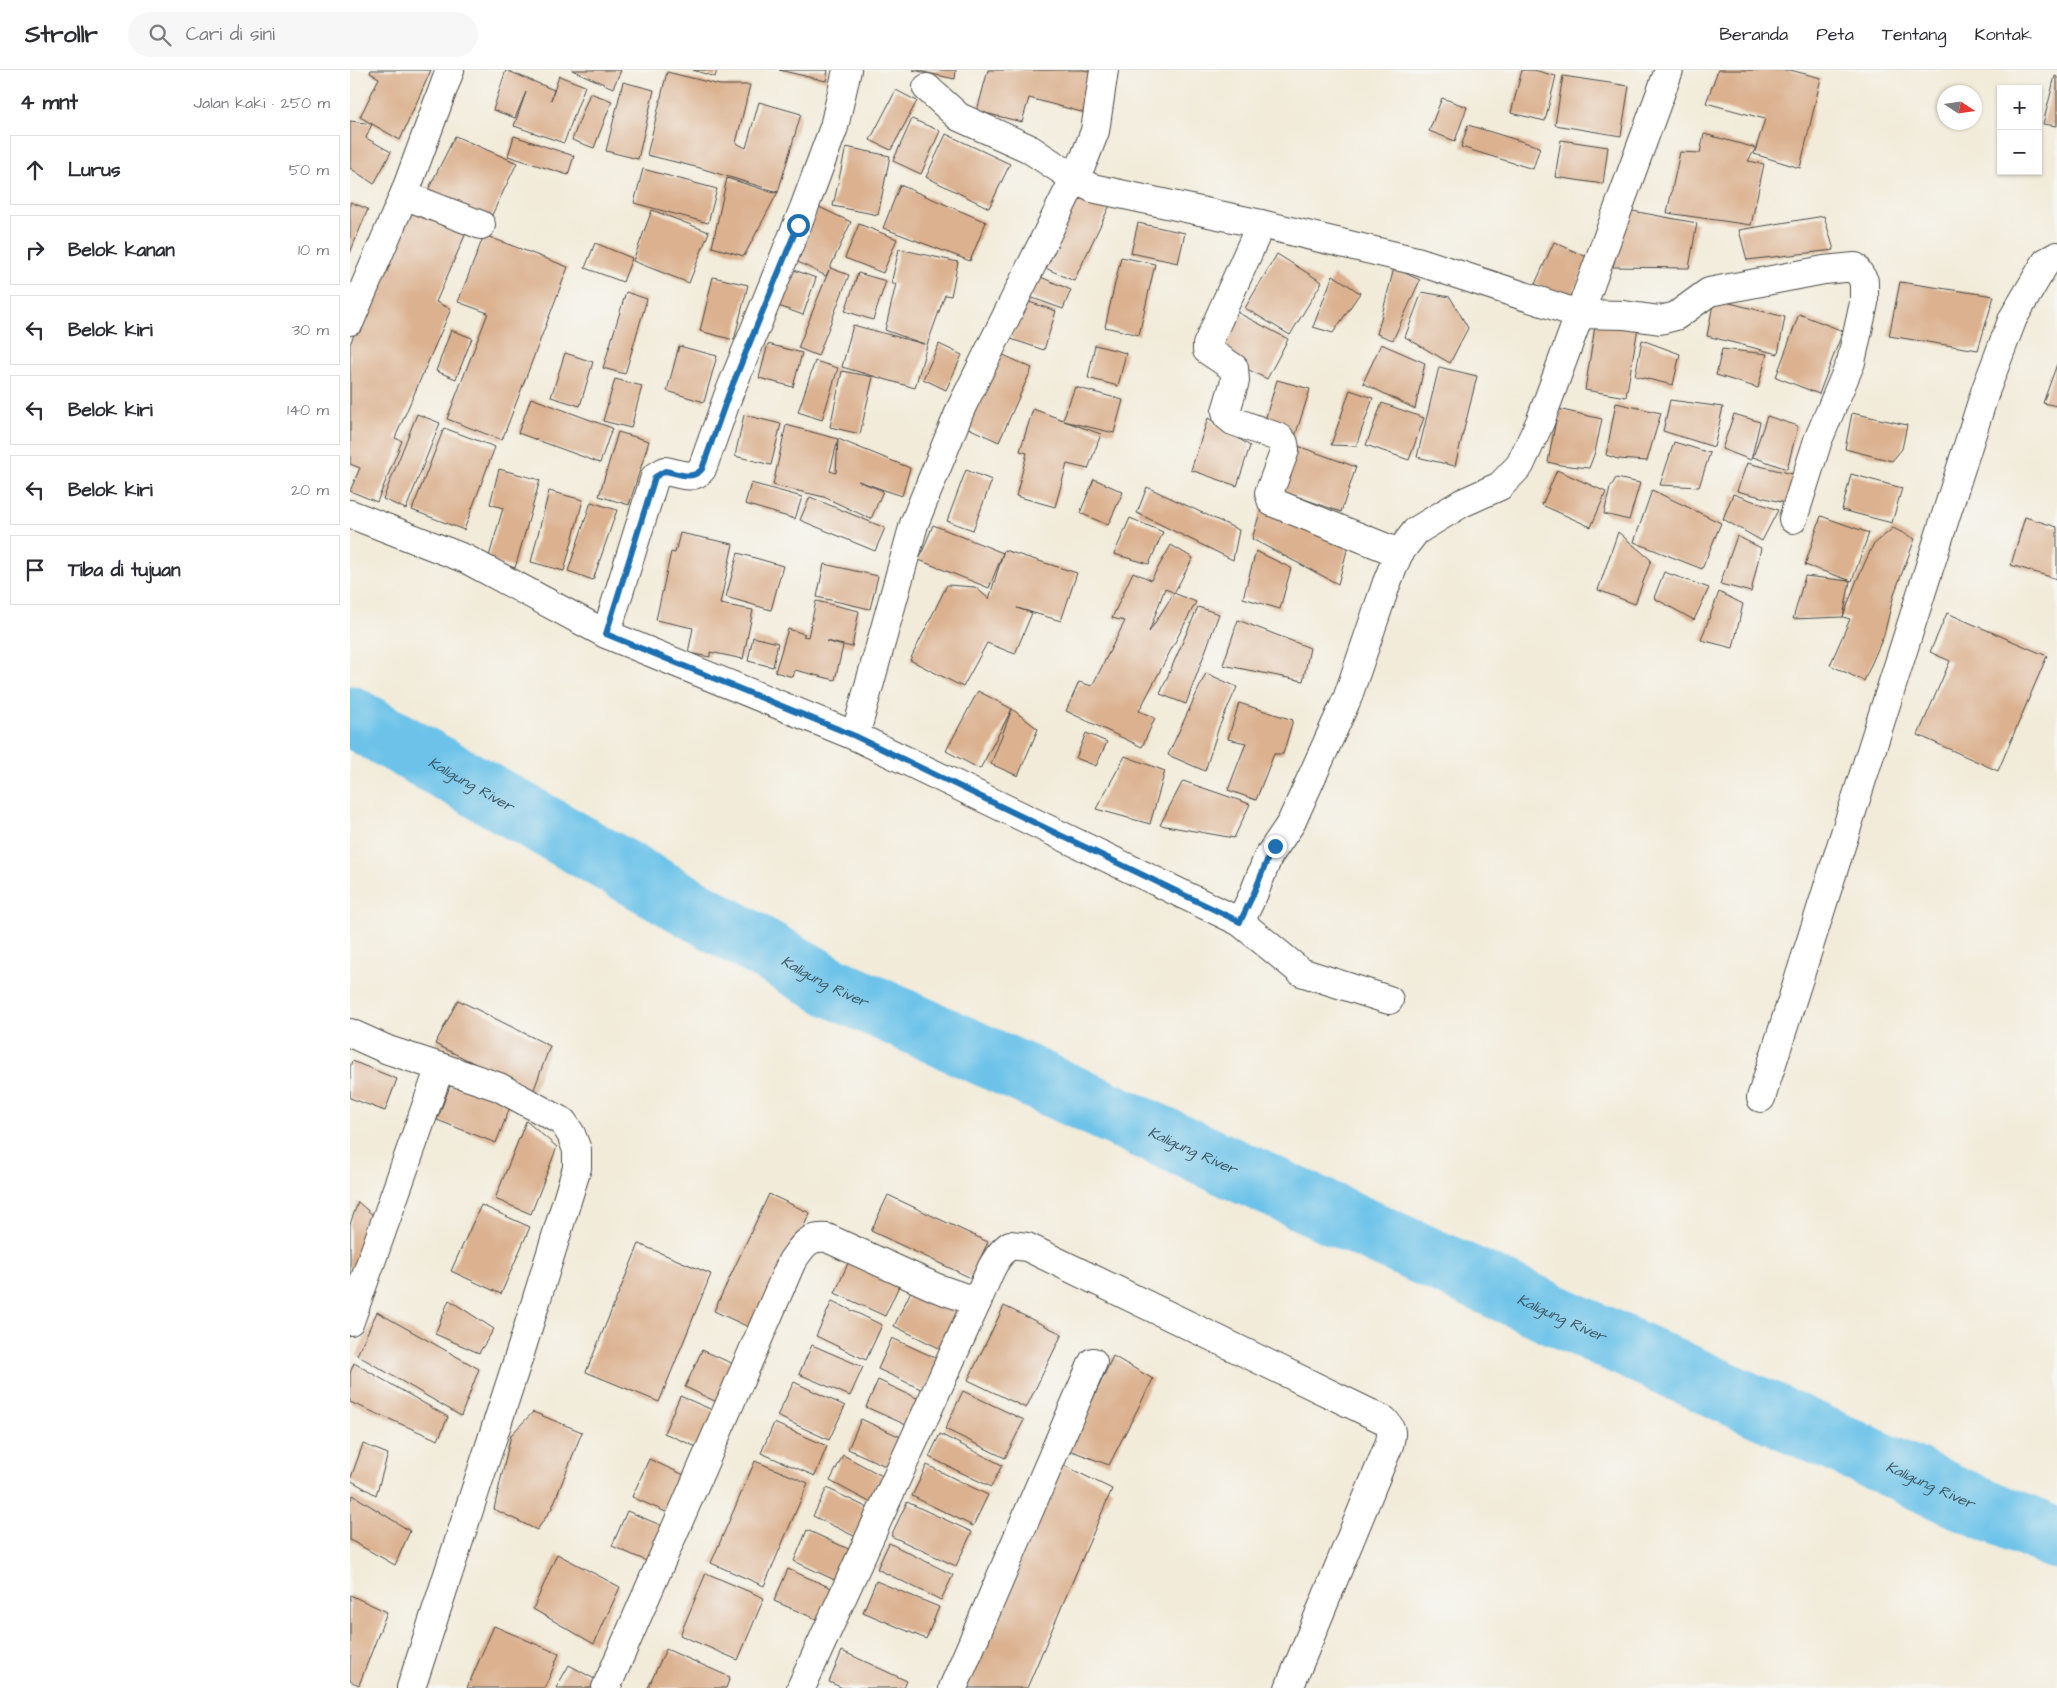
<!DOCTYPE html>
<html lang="id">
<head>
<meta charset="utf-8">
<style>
  :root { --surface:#fff; --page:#f7f7f7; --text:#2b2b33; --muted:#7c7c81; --line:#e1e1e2 }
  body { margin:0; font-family:"Architects Daughter",sans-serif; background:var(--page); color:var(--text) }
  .controls { position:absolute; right:15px; top:15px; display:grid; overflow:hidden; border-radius:0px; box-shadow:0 1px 4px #0004 }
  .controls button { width:45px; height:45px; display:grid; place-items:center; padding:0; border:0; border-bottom:1px solid var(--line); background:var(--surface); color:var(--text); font:25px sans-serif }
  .compass { position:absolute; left:1587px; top:15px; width:45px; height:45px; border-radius:50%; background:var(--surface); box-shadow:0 1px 4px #0004; rotate:102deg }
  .stop { position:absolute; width:15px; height:15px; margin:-11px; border:4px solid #1f6fb2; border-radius:50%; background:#fff }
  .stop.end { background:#1f6fb2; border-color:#fff; box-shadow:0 1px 5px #0008 }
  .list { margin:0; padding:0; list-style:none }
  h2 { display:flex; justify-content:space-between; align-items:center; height:65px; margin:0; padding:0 20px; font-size:21px }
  h2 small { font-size:16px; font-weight:400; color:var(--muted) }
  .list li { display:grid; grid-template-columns:32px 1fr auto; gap:15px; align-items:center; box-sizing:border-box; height:70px; margin:0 10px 10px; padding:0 10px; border:1px solid var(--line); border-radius:0px }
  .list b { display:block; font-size:19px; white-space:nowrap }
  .list em { font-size:16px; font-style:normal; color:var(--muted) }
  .icon { flex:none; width:28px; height:28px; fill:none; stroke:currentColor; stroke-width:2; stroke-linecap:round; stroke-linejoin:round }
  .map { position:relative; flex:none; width:1707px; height:1618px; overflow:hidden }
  header { display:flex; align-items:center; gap:30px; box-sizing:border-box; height:70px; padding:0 25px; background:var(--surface); border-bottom:1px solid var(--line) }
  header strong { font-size:24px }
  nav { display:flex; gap:28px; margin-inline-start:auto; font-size:18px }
  .search { width:350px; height:45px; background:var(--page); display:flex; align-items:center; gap:12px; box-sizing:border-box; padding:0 18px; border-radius:28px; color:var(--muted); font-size:19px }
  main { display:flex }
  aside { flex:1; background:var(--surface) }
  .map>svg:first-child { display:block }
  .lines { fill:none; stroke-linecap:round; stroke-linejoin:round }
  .river { stroke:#6cc2e9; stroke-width:61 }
  .building { fill:#dbb18f }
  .minor-casing { stroke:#494845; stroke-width:30 }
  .minor { stroke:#fff; stroke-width:28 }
  .route { stroke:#1f6fb2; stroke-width:6 }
  .labels { text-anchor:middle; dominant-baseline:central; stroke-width:4.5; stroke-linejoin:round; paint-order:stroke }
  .water-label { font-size:15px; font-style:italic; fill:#3e5864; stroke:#f6f6f2 }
</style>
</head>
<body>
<header>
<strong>Strollr</strong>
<div class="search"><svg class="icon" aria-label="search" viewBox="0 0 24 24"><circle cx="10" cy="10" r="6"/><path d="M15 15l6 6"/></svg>Cari di sini</div>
<nav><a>Beranda</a><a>Peta</a><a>Tentang</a><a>Kontak</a></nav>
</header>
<main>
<aside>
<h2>4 mnt<small>Jalan kaki · 250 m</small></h2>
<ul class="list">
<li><svg class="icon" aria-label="ahead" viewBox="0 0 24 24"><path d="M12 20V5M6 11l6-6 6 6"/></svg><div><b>Lurus</b></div><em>50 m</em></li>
<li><svg class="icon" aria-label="right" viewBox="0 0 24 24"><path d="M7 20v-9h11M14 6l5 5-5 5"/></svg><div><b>Belok kanan</b></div><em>10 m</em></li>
<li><svg class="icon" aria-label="left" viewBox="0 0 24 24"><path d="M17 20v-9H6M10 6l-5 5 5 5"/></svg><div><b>Belok kiri</b></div><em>30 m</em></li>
<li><svg class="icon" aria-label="left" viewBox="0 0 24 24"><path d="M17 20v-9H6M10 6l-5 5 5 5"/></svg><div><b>Belok kiri</b></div><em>140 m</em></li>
<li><svg class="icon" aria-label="left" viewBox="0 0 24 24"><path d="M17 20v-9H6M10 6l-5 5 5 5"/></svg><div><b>Belok kiri</b></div><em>20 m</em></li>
<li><svg class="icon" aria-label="arrive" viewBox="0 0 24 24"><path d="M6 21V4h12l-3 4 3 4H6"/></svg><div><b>Tiba di tujuan</b></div></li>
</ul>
</aside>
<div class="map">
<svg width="1707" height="1618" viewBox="0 0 1707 1618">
  <rect width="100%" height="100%" fill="#f6f6f2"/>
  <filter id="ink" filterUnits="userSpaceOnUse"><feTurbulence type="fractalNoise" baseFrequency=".02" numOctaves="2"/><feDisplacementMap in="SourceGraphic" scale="10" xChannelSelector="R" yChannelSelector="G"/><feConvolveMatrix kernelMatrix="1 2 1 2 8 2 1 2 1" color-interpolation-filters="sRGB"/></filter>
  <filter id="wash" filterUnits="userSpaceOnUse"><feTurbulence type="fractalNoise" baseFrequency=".0096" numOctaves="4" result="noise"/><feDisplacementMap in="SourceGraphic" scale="20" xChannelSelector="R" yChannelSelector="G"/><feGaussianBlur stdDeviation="1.12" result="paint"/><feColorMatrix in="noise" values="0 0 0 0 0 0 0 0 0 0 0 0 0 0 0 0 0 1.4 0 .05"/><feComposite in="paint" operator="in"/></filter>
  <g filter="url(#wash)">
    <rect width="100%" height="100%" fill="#f2ebd9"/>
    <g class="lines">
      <path class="river" id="s1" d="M 0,646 L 480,916 L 1609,1428 L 1707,1469"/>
    </g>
    <g id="blocks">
      <g class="building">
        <polygon points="21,0 81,0 50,70 22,54 16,68 41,82 24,114 0,98 0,51 22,54 10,47 29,8 20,3"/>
        <polygon points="156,0 204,20 201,30 209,6 235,16 214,73 164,56 176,22 165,48 143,40"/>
        <polygon points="222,0 271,0 263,18"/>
        <polygon points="343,0 367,0 365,7"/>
        <polygon points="429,0 478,0 476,11"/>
        <polygon points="563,0 606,0 605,9"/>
        <polygon points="638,0 734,0 749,4 739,44 679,28 672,52 627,41"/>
        <polygon points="1172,0 1184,0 1206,6 1195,51 1161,43"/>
        <polygon points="1368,0 1440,0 1471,8 1450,98 1404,84 1406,78 1398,91 1414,94 1401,155 1317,143 1330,82 1350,83 1354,64 1406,78 1415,49 1356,33"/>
        <polygon points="317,2 370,15 400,15 386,73 396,78 409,32 451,44 428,122 350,98 297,85"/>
        <polygon points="1213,6 1279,16 1271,66 1205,55"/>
        <polygon points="1705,6 1707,7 1707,56 1693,54"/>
        <polygon points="273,12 304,20 288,89 256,81"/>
        <polygon points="546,20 567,31 541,80 520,70"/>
        <polygon points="240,23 262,31 244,78 222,70"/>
        <polygon points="1092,28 1117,37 1105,71 1079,61"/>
        <polygon points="562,49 590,61 571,104 543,91"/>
        <polygon points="1118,55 1190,77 1183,99 1111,77"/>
        <polygon points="596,64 660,94 639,138 576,107"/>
        <polygon points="105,66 167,93 139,151 77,122"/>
        <polygon points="164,66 224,86 218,105 158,86"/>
        <polygon points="1211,70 1258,77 1253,114 1205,107"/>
        <polygon points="496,77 540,86 528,145 483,136"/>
        <polygon points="293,99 367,119 358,153 284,133"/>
        <polygon points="377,108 424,123 428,122 394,186 362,177"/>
        <polygon points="550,115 636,152 620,191 533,158"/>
        <polygon points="731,117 761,133 724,211 691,196"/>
        <polygon points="0,132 18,139 0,183"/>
        <polygon points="469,137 501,152 480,198 499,205 468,286 448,278 479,200 476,206 444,190"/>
        <polygon points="59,138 116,163 86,232 101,239 45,368 52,371 27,432 0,421 10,398 0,394 0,274"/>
        <polygon points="302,140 359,162 339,213 283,191"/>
        <polygon points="1277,140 1347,153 1339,198 1263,197"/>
        <polygon points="1474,146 1484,180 1397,190 1389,160"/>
        <polygon points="788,153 835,163 828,193 781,183"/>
        <polygon points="509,154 547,169 533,203 495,188"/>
        <polygon points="134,165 218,197 152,370 97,349 138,243 108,232"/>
        <polygon points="1204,172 1239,188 1220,230 1185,214"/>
        <polygon points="245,173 282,188 273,212 235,198"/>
        <polygon points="549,179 608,192 601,226 595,225 577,275 565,318 492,297 503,255 574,274 535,260 546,214 541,214"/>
        <polygon points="927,184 972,212 940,265 895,238"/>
        <polygon points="771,187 805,194 789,265 755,257"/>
        <polygon points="436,197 466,208 453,245 423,234"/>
        <polygon points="1044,198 1070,210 1043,270 1027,264"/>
        <polygon points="508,203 536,211 523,250 495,241"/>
        <polygon points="686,205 721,220 713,239 677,226"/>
        <polygon points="983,205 1010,223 983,263 963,257"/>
        <polygon points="363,207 398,215 384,270 350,261"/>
        <polygon points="1550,212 1644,226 1628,280 1539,266"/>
        <polygon points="276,222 297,229 275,304 253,298"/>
        <polygon points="1072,222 1100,227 1118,258 1100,293 1055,267"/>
        <polygon points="1364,229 1435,247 1428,284 1357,266"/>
        <polygon points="673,230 706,241 694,280 661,269"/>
        <polygon points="879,238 938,269 917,309 858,279"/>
        <polygon points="1449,244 1493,261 1469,324 1426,307"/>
        <polygon points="1246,250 1288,258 1276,327 1235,320"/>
        <polygon points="101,260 122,268 106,309 86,301"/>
        <polygon points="1292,270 1330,284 1323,315 1285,306"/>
        <polygon points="418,274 452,283 443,317 409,308"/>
        <polygon points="589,274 612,285 596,320 573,309"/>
        <polygon points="1031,274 1075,293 1065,339 1013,313"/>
        <polygon points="745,275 776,283 768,316 738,308"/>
        <polygon points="329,276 367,286 354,332 317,321"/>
        <polygon points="1372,279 1417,284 1408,318 1366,305"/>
        <polygon points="215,283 243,292 230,336 201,327"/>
        <polygon points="649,283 682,298 649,372 614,356"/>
        <polygon points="465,291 488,298 472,350 448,342"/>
        <polygon points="1707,294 1707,336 1693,333"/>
        <polygon points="1089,297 1127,306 1105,396 1067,387"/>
        <polygon points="492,301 523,307 510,364 480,357"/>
        <polygon points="265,309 292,316 281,358 253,351"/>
        <polygon points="927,310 960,319 944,370 912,360"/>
        <polygon points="725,317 773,330 764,363 714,351 751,364 738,399 717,394 705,437 666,426 677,383 670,381 683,339 713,350"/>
        <polygon points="1000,320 1023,328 1006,376 981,375"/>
        <polygon points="181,328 262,358 250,393 168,363"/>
        <polygon points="1320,330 1373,337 1364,377 1313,361"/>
        <polygon points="1032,333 1074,348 1059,390 1016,375"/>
        <polygon points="1266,333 1311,343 1297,391 1268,389 1256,385"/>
        <polygon points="1208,339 1252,349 1245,382 1239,398 1210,395 1198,392"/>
        <polygon points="1502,343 1557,355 1552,379 1542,391 1495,379"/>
        <polygon points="67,344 90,353 56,439 33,429"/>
        <polygon points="1384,344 1410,352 1401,390 1372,379"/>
        <polygon points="394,345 431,354 421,395 385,386"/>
        <polygon points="1417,346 1448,356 1437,399 1403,387"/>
        <polygon points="858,348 900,376 887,416 841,400"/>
        <polygon points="436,355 488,369 480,401 486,403 488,369 560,398 552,426 508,411 533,421 521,449 474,427 423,415"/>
        <polygon points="94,358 145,377 114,460 62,440"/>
        <polygon points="268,362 299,371 279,435 249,426"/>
        <polygon points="1324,372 1360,383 1349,417 1310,415"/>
        <polygon points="945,375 1006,397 991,442 929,420"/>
        <polygon points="1397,393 1451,406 1439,434 1387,421"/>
        <polygon points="149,399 190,410 165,498 138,490 153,438 140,434"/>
        <polygon points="616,400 642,410 623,460 597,451"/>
        <polygon points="1207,400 1256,422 1241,457 1192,435"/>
        <polygon points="1501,404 1552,418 1542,453 1492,440"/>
        <polygon points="1266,408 1290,413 1279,450 1254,444 1260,418"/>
        <polygon points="744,409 773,422 758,455 730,443"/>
        <polygon points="401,413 452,427 445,449 395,434"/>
        <polygon points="797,417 889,460 883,490 787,443"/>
        <polygon points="1302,420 1371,453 1352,499 1284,472"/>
        <polygon points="199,421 233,430 214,501 181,492"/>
        <polygon points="1383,424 1428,440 1412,471 1373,449"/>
        <polygon points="460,427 535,458 525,481 450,450"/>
        <polygon points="241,432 267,440 243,510 218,501"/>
        <polygon points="911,439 999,473 988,514 902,469"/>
        <polygon points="1471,446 1519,463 1502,511 1455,495"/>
        <polygon points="1675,447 1707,457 1707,509 1661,495"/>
        <polygon points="780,448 813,462 799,494 764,484"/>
        <polygon points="583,455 653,483 639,518 569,490"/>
        <polygon points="1543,458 1565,469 1544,524 1534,565 1514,611 1480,595 1500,549 1493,547 1506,512 1523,475"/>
        <polygon points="1268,462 1301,490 1285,534 1248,520"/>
        <polygon points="330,463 383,474 370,534 403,540 393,589 360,582 360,587 338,583 343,558 306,550 321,482 325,483"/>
        <polygon points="1387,466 1411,478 1401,522 1370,514"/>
        <polygon points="821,475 843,488 824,523 815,518 799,562 824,523 846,532 789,641 805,648 792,677 716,641 729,612 742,616 775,551 762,548 783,502 801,510"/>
        <polygon points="654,480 727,503 711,551 667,538 682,543 665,584 637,573 613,617 560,590 597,515 625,517 639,529"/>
        <polygon points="906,481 941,498 930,539 893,528"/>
        <polygon points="388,483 433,496 421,540 376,527"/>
        <polygon points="474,494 528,506 520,539 467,527"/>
        <polygon points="1314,502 1359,518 1344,550 1304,528"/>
        <polygon points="1455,506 1500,511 1493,547 1443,549"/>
        <polygon points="1369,522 1393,534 1383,578 1351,570"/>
        <polygon points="466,531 509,541 502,577 476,571 493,576 485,610 445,600 443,607 425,602 438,559 455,564 453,566 458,567"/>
        <polygon points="848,537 869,544 836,634 810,624"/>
        <polygon points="1597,543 1697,586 1648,701 1568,665 1600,591 1580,582"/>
        <polygon points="888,550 960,578 953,611 873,595"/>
        <polygon points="403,567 428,573 423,597 398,591"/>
        <polygon points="856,603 887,617 869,657 855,701 818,685"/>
        <polygon points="628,621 662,639 688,659 668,706 641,694 662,639 630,699 596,681"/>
        <polygon points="889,633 943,650 933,684 924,684 906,730 878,720 896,673 878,669"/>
        <polygon points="736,663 757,672 746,696 726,688"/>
        <polygon points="775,686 815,701 800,754 746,739"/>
        <polygon points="833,711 900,734 884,768 810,755"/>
        <polygon points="108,930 200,976 183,1022 85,974"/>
        <polygon points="2,991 47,1009 35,1041 0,1028 0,997"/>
        <polygon points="103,1008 162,1032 146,1073 87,1050"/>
        <polygon points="176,1051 207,1077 181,1144 145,1129"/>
        <polygon points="419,1124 460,1143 405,1260 364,1241"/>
        <polygon points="538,1125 638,1172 621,1208 521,1161"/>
        <polygon points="8,1132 25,1147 0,1210 0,1154"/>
        <polygon points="131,1135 180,1157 151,1224 101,1201"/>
        <polygon points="289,1174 361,1204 309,1332 236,1302"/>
        <polygon points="498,1193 549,1216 535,1246 485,1223"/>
        <polygon points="563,1217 616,1242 597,1282 544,1256"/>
        <polygon points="99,1230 144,1259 129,1283 85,1264"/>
        <polygon points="482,1231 532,1255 516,1290 466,1266"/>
        <polygon points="654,1236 712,1264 676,1338 618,1310"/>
        <polygon points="27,1242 129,1299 111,1346 7,1285"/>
        <polygon points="542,1268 590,1290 575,1321 528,1299"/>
        <polygon points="462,1275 513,1297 500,1326 449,1304"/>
        <polygon points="352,1280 388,1296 371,1334 335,1317"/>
        <polygon points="763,1286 803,1309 759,1395 719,1380"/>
        <polygon points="4,1293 98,1347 88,1370 0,1332 0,1303"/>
        <polygon points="528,1310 575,1332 563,1358 516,1337"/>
        <polygon points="444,1312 495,1336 479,1370 427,1346"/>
        <polygon points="613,1321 674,1350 655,1388 595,1359"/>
        <polygon points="330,1326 365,1341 349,1378 314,1363"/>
        <polygon points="183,1342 232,1362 202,1438 187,1460 144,1439 161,1365"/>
        <polygon points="511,1349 555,1369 542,1399 498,1379"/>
        <polygon points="424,1353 477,1376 465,1406 411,1383"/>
        <polygon points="590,1364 652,1395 641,1417 579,1387"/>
        <polygon points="13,1374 38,1384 26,1425 0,1410"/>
        <polygon points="493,1385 538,1409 525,1435 480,1411"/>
        <polygon points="299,1389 334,1405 318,1443 282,1427"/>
        <polygon points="405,1391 458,1413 414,1516 361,1493"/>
        <polygon points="711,1394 762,1419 677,1618 615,1618"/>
        <polygon points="577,1395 638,1425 623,1456 562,1426"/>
        <polygon points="477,1418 522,1440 508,1468 463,1446"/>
        <polygon points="3,1425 60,1461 45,1495 0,1470 0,1431"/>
        <polygon points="557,1432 622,1462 606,1496 541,1466"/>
        <polygon points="277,1441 315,1457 299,1492 262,1476"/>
        <polygon points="457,1460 503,1481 489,1512 444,1491"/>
        <polygon points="539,1473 603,1505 591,1530 527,1499"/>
        <polygon points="207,1484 270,1517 244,1574 183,1539"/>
        <polygon points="438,1499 486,1520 473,1552 424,1531"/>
        <polygon points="356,1503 414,1528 388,1590 330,1565"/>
        <polygon points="526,1511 589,1537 576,1569 513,1542"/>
        <polygon points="0,1525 37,1542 9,1615 0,1611"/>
        <polygon points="144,1556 209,1584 195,1618 117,1618"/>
        <polygon points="316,1579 380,1607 376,1618 298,1618"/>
        <polygon points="492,1581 557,1611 554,1618 493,1618 479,1612"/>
        <polygon points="219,1595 250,1612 247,1618 206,1618"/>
      </g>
    </g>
  </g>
  <g filter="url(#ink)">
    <use href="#blocks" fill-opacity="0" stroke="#494845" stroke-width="1"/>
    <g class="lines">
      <defs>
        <g id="minor">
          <polyline points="577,18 609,47 678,78 725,109 742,118 911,154 1067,191 1229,244 1274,245 1310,250 1326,246 1359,222 1474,200 1505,197 1514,211 1514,233 1501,292 1468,370 1443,449"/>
          <polyline points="54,125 131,155"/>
          <polyline points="911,154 857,275 857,280 884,298 885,311 876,341 877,346 883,351 930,368 934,373 935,380 919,423 922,432 1049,483"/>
          <polyline points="0,251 54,125 100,0"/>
          <polyline points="0,444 116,489 256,564 505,666 890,852 904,823 918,787 941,753 997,629 1037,512 1049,483 1066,461 1112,433 1150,416 1170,395 1190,352 1319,0"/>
          <path d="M 256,564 L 305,407 L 315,401 C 328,403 343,411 352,399 L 378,326 L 454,138 L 484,57 L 497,0"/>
          <polyline points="505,666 564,454 611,338 735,87 745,61 754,0"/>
          <polyline points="890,852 951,902 1039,930"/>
          <polyline points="0,963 38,980 90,997 0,1251"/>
          <polyline points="1411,1028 1636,319 1663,248 1696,192 1707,186"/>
          <path d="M 627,1232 C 636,1212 642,1188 660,1175 L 677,1177 L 1034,1350 C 1043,1359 1042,1364 1039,1375 L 939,1618"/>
          <polyline points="61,1618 172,1277 227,1098 227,1080 221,1064 213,1052 149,1017 90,997"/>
          <path d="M 256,1618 L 442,1191 C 453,1176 457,1166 477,1168 L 587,1218 L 627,1232 L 451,1618"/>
          <polyline points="603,1618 743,1292"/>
        </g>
      </defs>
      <use href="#minor" class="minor-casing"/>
      <use href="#minor" class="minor"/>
    </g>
  </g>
  <g class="lines" filter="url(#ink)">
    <path class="route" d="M 448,155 L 378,326 L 352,399 C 342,411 328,403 315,401 L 305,407 L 256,564 L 505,666 L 890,852 L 904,823 L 918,788 L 925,776"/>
  </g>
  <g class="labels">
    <g class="water-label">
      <text stroke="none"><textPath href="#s1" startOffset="139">Kaligung River</textPath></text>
      <text stroke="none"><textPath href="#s1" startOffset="544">Kaligung River</textPath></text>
      <text stroke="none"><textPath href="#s1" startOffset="949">Kaligung River</textPath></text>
      <text stroke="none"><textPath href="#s1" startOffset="1354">Kaligung River</textPath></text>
      <text stroke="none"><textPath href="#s1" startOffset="1759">Kaligung River</textPath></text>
    </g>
  </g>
</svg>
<div class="controls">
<button>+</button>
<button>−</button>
</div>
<svg class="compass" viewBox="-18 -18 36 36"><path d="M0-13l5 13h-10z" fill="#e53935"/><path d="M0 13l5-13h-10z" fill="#7c7c81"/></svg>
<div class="stop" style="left:448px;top:155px"></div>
<div class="stop end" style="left:925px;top:776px"></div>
</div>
</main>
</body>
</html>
